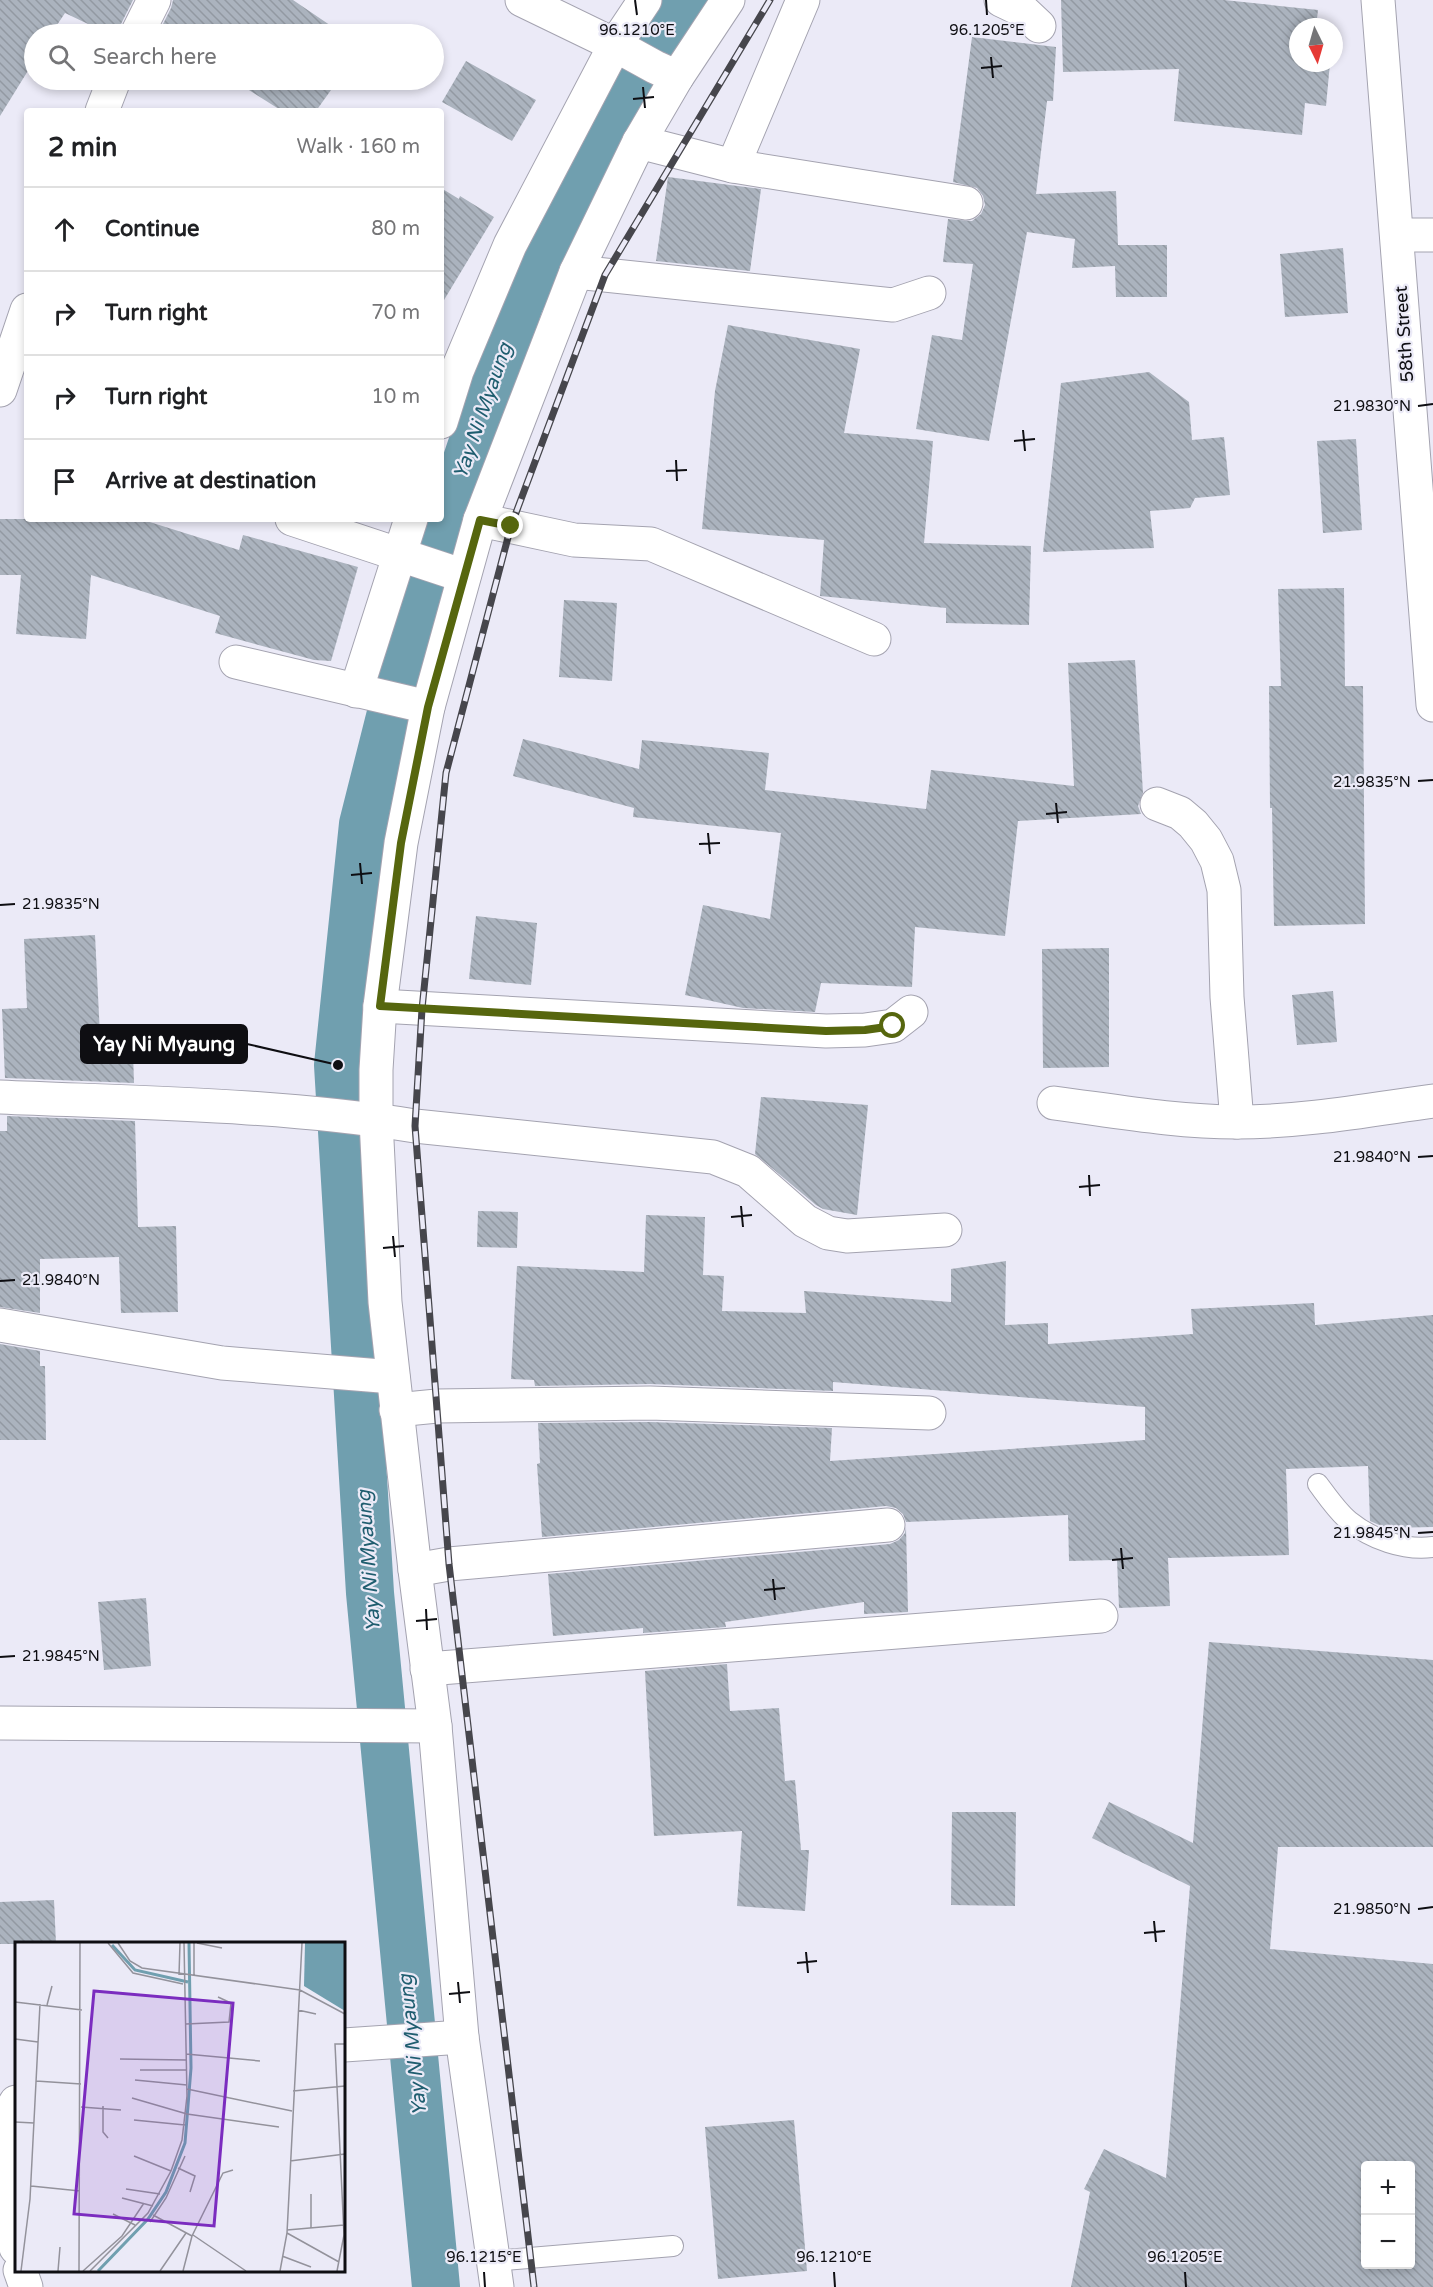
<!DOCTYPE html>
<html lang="en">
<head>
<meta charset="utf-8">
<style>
  :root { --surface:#fff; --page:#f2f2f2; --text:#202124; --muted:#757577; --line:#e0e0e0 }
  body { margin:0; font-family:"Varela Round",sans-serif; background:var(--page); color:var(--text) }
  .controls { position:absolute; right:18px; bottom:18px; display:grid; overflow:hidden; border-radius:6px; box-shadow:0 3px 9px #0003 }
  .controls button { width:54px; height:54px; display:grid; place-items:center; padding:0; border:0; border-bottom:2px solid var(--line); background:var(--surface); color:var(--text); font:30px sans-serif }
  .compass { position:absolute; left:1289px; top:18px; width:54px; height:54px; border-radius:50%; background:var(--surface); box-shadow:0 3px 9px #0003; rotate:175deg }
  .stop { position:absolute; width:18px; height:18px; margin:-14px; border:4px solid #56660e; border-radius:50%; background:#fff }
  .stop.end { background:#56660e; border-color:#fff; box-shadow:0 2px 6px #0008 }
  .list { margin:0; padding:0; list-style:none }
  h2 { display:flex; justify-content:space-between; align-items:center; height:78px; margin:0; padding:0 24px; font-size:26px }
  h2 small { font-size:20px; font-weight:400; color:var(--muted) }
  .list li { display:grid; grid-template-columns:39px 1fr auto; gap:18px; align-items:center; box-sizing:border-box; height:84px; padding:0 24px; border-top:2px solid var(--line) }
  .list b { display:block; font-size:22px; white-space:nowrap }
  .list em { font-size:20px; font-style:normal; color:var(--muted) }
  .icon { flex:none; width:33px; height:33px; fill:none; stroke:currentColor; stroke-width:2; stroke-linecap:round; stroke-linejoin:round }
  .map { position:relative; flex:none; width:1433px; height:2287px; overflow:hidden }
  .search { position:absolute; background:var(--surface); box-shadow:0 3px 9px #0003; left:24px; top:24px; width:420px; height:66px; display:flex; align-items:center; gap:15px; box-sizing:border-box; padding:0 21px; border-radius:33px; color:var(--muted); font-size:22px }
  .panel { position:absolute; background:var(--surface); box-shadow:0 3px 9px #0003; left:24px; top:108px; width:420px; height:414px; border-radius:6px }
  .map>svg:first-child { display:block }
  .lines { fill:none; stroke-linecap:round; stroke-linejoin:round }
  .canal { stroke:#709faf; stroke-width:48 }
  .building { fill:url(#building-back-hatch); fill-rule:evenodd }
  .lane-casing { stroke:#a4a3b0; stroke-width:22 }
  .street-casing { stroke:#a4a3b0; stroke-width:35 }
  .lane { stroke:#fff; stroke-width:20 }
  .street { stroke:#fff; stroke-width:33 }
  .rail-casing { stroke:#46464c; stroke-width:7 }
  .rail { stroke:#ebeaf7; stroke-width:4.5; stroke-dasharray:14; stroke-linecap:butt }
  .route { stroke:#56660e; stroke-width:8 }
  .ticks { fill:none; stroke:#0e0e12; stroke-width:2 }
  .labels { text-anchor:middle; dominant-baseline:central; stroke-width:4.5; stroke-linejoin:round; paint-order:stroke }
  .street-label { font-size:18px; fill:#0e0e12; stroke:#ebeaf7 }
  .water-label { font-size:20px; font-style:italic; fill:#1f5d6f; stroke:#ebeaf7 }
  .inset-river { fill:none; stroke:#709faf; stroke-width:3 }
  .inset-road { fill:none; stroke:#93929b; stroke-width:1.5 }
  .view { fill:#7b2cbf; fill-opacity:0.15; stroke:#7b2cbf; stroke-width:3 }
  .inset-edge { fill:none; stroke:#0e0e12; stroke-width:3 }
  .ticks-label { font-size:15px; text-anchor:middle; fill:#0e0e12; stroke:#ebeaf7; stroke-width:4.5; stroke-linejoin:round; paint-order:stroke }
  .leader { fill:none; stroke:#0e0e12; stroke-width:2 }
  .callout-dot { fill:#0e0e12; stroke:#ebeaf7; stroke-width:2 }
  .callout { fill:#0e0e12; stroke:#0e0e12; stroke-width:2 }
  .callout-label { font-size:20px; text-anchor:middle; font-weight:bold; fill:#fff }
</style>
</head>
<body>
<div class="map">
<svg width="1433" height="2287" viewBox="0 0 1433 2287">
  <defs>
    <pattern id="building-back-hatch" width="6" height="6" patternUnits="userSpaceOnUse" patternTransform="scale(1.5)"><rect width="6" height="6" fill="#abb3be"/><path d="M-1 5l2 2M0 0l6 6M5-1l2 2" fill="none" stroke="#9299a2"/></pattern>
  </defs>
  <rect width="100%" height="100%" fill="#ebeaf7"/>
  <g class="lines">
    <polyline class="canal" points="436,2287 370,1593 338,1065 363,824 419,602 520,302 686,0"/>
  </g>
  <g class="building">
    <polygon points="0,0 133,0 120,26 118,34 109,34 65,13 51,34 34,34 34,61 0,116"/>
    <polygon points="173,0 293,0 343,34 158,34 171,8"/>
    <polygon points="1061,0 1224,0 1318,10 1316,27 1298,27 1298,63 1330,63 1326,106 1305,103 1302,135 1174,121 1179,69 1063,72"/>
    <polygon points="972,37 1056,47 1053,101 1047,101 1036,194 1116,191 1118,245 1167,245 1167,297 1116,297 1115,266 1072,268 1075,239 1027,232 989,441 916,429 932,335 962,340 973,264 943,262 948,219 972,221 981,214 985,205 983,196 977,188 953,182"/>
    <polygon points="466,61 536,100 512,141 442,102"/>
    <polygon points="233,80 331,80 336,83 316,111 282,111"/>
    <polygon points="668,177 761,189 750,271 656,261"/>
    <polygon points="441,188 459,199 460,196 494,217 441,305"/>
    <polygon points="1343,248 1348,313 1285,317 1280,254"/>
    <polygon points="728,325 860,349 844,433 933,441 924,543 1031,546 1029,625 946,623 946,608 820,596 824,540 702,529 715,391"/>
    <polygon points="1149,372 1189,402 1192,440 1224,437 1230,495 1195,498 1190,508 1150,511 1154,548 1043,552 1061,383"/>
    <polygon points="1356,439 1362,530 1323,533 1317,441"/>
    <polygon points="0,519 140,519 239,550 243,535 358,567 331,661 314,660 215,633 220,616 91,575 86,639 16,634 21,575 0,575"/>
    <polygon points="1344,588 1345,686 1363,686 1365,924 1274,926 1272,808 1270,808 1269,686 1281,686 1278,589"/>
    <polygon points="564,600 617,603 612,681 559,677"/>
    <polygon points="1135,660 1143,793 1138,806 1141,814 1018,821 1005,936 915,927 912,987 821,983 815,1012 743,1008 685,995 703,905 770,919 781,833 633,817 634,808 513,776 523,739 639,769 642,740 769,753 765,790 926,809 931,770 1074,786 1068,663"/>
    <polygon points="476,916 537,923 531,985 469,979"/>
    <polygon points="95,935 101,1055 133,1052 134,1083 5,1078 2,1009 27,1008 24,939"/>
    <polygon points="1109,948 1109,1067 1043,1068 1042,949"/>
    <polygon points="1333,991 1337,1042 1297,1045 1292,995"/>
    <polygon points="761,1097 868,1105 857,1215 823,1209 816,1205 755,1154"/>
    <polygon points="7,1116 135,1121 138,1227 176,1226 178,1312 121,1313 119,1257 40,1259 40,1313 0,1307 0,1131 7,1131"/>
    <polygon points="478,1211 518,1212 517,1248 477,1247"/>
    <polygon points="646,1215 705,1217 703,1275 724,1276 722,1311 806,1313 804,1291 951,1302 951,1269 1006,1261 1005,1325 1048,1323 1048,1344 1193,1334 1191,1309 1314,1303 1315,1325 1433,1315 1433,1527 1386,1528 1370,1521 1368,1466 1286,1469 1289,1555 1168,1558 1170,1606 1119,1608 1117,1560 1069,1561 1068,1515 906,1522 903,1514 896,1508 886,1506 542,1537 537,1464 540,1463 538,1423 650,1422 832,1428 830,1461 1145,1440 1145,1407 833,1382 833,1391 650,1384 535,1386 534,1380 511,1379 517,1266 644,1272"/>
    <polygon points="0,1344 40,1351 40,1366 45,1366 46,1440 0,1440"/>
    <polygon points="906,1527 908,1612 864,1614 864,1602 725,1622 726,1627 643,1633 643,1628 553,1636 548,1574 890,1544 899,1540 905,1533"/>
    <polygon points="146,1598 151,1666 104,1670 98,1602"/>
    <path d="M 1209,1642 L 1433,1660 L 1433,1847 L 1278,1847 L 1270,1949 L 1433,1964 L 1433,2287 L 1071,2287 L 1090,2192 L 1084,2189 L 1104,2149 L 1166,2178 L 1190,1886 L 1092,1838 L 1109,1802 L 1193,1843 ZM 1365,2166 L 1410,2166 L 1410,2265 L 1365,2265 Z"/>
    <polygon points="727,1664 730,1711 779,1708 785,1781 795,1780 801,1850 809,1850 805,1911 737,1906 742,1831 654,1836 645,1671"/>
    <polygon points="952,1812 1016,1812 1015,1906 951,1905"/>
    <polygon points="54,1900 56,1944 0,1944 0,1902"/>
    <polygon points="794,2120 807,2271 718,2279 705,2127"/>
  </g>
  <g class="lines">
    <defs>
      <g id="lane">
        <path d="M 1318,1484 C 1327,1496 1337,1511 1349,1521 C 1371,1539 1404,1551 1433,1547"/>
        <polyline points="492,2261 673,2246"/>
      </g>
      <g id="street">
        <polyline points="522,0 615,45 655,67 677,77"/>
        <polyline points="1001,0 1022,10 1039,26"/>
        <polyline points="1378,0 1433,705"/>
        <polyline points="137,34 154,0"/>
        <polyline points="102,111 114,80"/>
        <polyline points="639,142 733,166 966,203"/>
        <polyline points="733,166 803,0"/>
        <polyline points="1397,235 1433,235"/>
        <polyline points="576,272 893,305 929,293"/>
        <polyline points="0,390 27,310"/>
        <polyline points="441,422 457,371 510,245 615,45 645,0"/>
        <polyline points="292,519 464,576"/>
        <polyline points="480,520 574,540 651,544 874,639"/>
        <polyline points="236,662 428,707"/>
        <polyline points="356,691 411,519"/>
        <polyline points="1157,804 1180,813 1193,824 1206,840 1217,861 1224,890 1227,997 1237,1122"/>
        <polyline points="380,1006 826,1031 865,1030 893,1026 911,1012"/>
        <path d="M 0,1097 C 138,1103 278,1104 415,1126 L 713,1157 L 748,1171 L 805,1221 L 828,1233 L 847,1236 L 945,1230"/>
        <path d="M 1054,1103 C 1115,1111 1176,1122 1237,1122 C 1303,1122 1368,1110 1433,1101"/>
        <polyline points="0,1325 222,1363 393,1377"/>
        <polyline points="396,1410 437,1406 650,1403 929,1413"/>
        <polyline points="415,1570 449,1564 888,1525"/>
        <polyline points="427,1669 1101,1616"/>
        <polyline points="0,1723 435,1726"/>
        <polyline points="344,2045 462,2037"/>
        <polyline points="16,2102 3,2123 1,2140 16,2248"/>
        <polyline points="20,2270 26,2287"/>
        <polyline points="497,2287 462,2037 435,1726 415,1570 385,1302 376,1120 376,1070 380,1006 401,843 428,707 480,520 576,272 639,142 677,77 728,0"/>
      </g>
    </defs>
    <use href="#lane" class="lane-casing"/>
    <use href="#street" class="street-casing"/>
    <use href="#lane" class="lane"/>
    <use href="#street" class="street"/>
    <defs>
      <polyline id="rail" points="534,2287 449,1564 415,1126 422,1009 446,773 511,526 605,275 770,0"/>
    </defs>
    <use href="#rail" class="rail-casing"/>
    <use href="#rail" class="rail"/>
  </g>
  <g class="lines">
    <polyline class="route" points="511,526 480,520 428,707 401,843 380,1006 826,1031 865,1030 893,1026"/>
  </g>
  <path class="ticks" d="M 635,0 L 637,15M 986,0 L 987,15M 991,57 L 993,78M 981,68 L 1002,66M 643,87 L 645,108M 633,99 L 654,97M 1418,406 L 1433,404M 1023,430 L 1025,451M 1014,441 L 1035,439M 676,460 L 677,481M 666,471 L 687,470M 1418,781 L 1433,780M 1056,803 L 1058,823M 1046,814 L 1067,812M 708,833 L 710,854M 699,844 L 720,843M 360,863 L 362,884M 351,875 L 372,873M 0,905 L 15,904M 1418,1157 L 1433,1156M 1089,1175 L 1090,1196M 1079,1187 L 1100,1185M 741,1206 L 743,1227M 731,1217 L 752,1215M 393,1236 L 395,1257M 383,1248 L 404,1246M 0,1281 L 15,1280M 1418,1533 L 1433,1532M 1121,1548 L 1123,1569M 1112,1560 L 1133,1558M 773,1579 L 775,1600M 764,1590 L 785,1588M 426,1609 L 427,1630M 416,1621 L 437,1619M 0,1657 L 15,1656M 1418,1909 L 1433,1907M 1154,1921 L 1156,1942M 1144,1933 L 1165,1931M 806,1952 L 808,1973M 797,1963 L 817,1961M 458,1982 L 460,2003M 449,1994 L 470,1992M 484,2272 L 485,2287M 834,2272 L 835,2287M 1185,2272 L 1186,2287"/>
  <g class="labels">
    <g class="street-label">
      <text transform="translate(1404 334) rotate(-94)">58th Street</text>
    </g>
    <g class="water-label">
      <text transform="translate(483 411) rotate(-71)">Yay Ni Myaung</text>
      <text transform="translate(369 1561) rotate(-94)">Yay Ni Myaung</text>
      <text transform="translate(413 2045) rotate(-96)">Yay Ni Myaung</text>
    </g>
  </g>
  <g transform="translate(15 1942)">
    <rect width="330" height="330" fill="#ebeaf7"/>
    <path d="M 290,1 L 330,1 L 330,69 L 289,44 Z" fill="#709faf"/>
    <path class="inset-river" d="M 97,3 L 120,28 L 173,40M 83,329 L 133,277 L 151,250 L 170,201 L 176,126 L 174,1"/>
    <path class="inset-road" d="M 93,1 L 118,31 L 168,42M 103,1 L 115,19 L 127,26 L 285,48 L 330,72M 182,1 L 207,6M 164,33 L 165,1M 179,34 L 179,1M 0,60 L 67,68M 32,63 L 37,44M 283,68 L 301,72M 171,82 L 214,80 L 216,61 L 203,55M 0,97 L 23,100M 171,112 L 245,119M 105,117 L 171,118M 125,128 L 172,128M 120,138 L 172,143M 21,139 L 66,142M 172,147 L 277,169M 278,149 L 330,144M 117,156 L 172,172 L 264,185M 88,164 L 88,190 L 93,196M 66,165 L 106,168M 119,178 L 170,183M 0,180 L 19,181M 119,214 L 156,229M 275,219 L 330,212M 163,226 L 180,234 L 175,250M 16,244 L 65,249M 111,247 L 145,252M 296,252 L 296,286M 107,256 L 138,264M 98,272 L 120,283M 138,273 L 177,294M 135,280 L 151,256 L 170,214M 272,288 L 329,283M 272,291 L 324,320M 178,293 L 231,329M 267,314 L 296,325M 6,329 L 15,257 L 25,62M 43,329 L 45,305M 64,329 L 65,1M 68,329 L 107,294 L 129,261M 75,329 L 133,271 L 156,229 L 167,198 L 172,154 L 169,1M 145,329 L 171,291M 168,329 L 177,294 L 208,231 L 218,228M 265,329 L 272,291 L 287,1M 322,329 L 329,293 L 320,102 L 330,102"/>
    <path class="view" d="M 79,49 L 218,61 L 199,284 L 59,272 Z"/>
    <rect width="330" height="330" class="inset-edge"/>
  </g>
  <g class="ticks-label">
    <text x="637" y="35">96.1210°E</text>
    <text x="987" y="35">96.1205°E</text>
    <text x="1372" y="411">21.9830°N</text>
    <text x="1372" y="787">21.9835°N</text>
    <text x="61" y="909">21.9835°N</text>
    <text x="1372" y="1162">21.9840°N</text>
    <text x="61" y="1285">21.9840°N</text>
    <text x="1372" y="1538">21.9845°N</text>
    <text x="61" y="1661">21.9845°N</text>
    <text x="1372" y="1914">21.9850°N</text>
    <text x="484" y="2262">96.1215°E</text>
    <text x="834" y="2262">96.1210°E</text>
    <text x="1185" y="2262">96.1205°E</text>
  </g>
  <path class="leader" d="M338 1065L247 1044"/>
  <circle class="callout-dot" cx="338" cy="1065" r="6"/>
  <rect class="callout" x="81" y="1025" width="166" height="38" rx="6"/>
  <g class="callout-label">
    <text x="164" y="1051">Yay Ni Myaung</text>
  </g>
</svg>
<div class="controls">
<button>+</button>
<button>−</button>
</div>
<svg class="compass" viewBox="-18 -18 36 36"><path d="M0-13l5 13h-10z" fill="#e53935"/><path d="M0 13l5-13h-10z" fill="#757577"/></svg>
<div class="stop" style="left:893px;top:1026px"></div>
<div class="stop end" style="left:511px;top:526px"></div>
<div class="search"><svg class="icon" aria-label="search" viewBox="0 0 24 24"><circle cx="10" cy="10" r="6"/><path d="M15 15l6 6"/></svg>Search here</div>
<section class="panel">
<h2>2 min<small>Walk · 160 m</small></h2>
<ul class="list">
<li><svg class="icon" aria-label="ahead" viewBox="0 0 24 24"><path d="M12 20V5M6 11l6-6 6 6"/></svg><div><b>Continue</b></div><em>80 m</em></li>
<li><svg class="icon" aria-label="right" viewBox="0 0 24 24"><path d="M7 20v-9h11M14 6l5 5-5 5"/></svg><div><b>Turn right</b></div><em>70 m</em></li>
<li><svg class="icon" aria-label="right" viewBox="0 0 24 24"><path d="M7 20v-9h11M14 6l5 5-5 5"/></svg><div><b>Turn right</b></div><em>10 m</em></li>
<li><svg class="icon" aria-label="arrive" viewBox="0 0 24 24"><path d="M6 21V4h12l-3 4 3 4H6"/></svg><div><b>Arrive at destination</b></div></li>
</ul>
</section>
</div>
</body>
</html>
